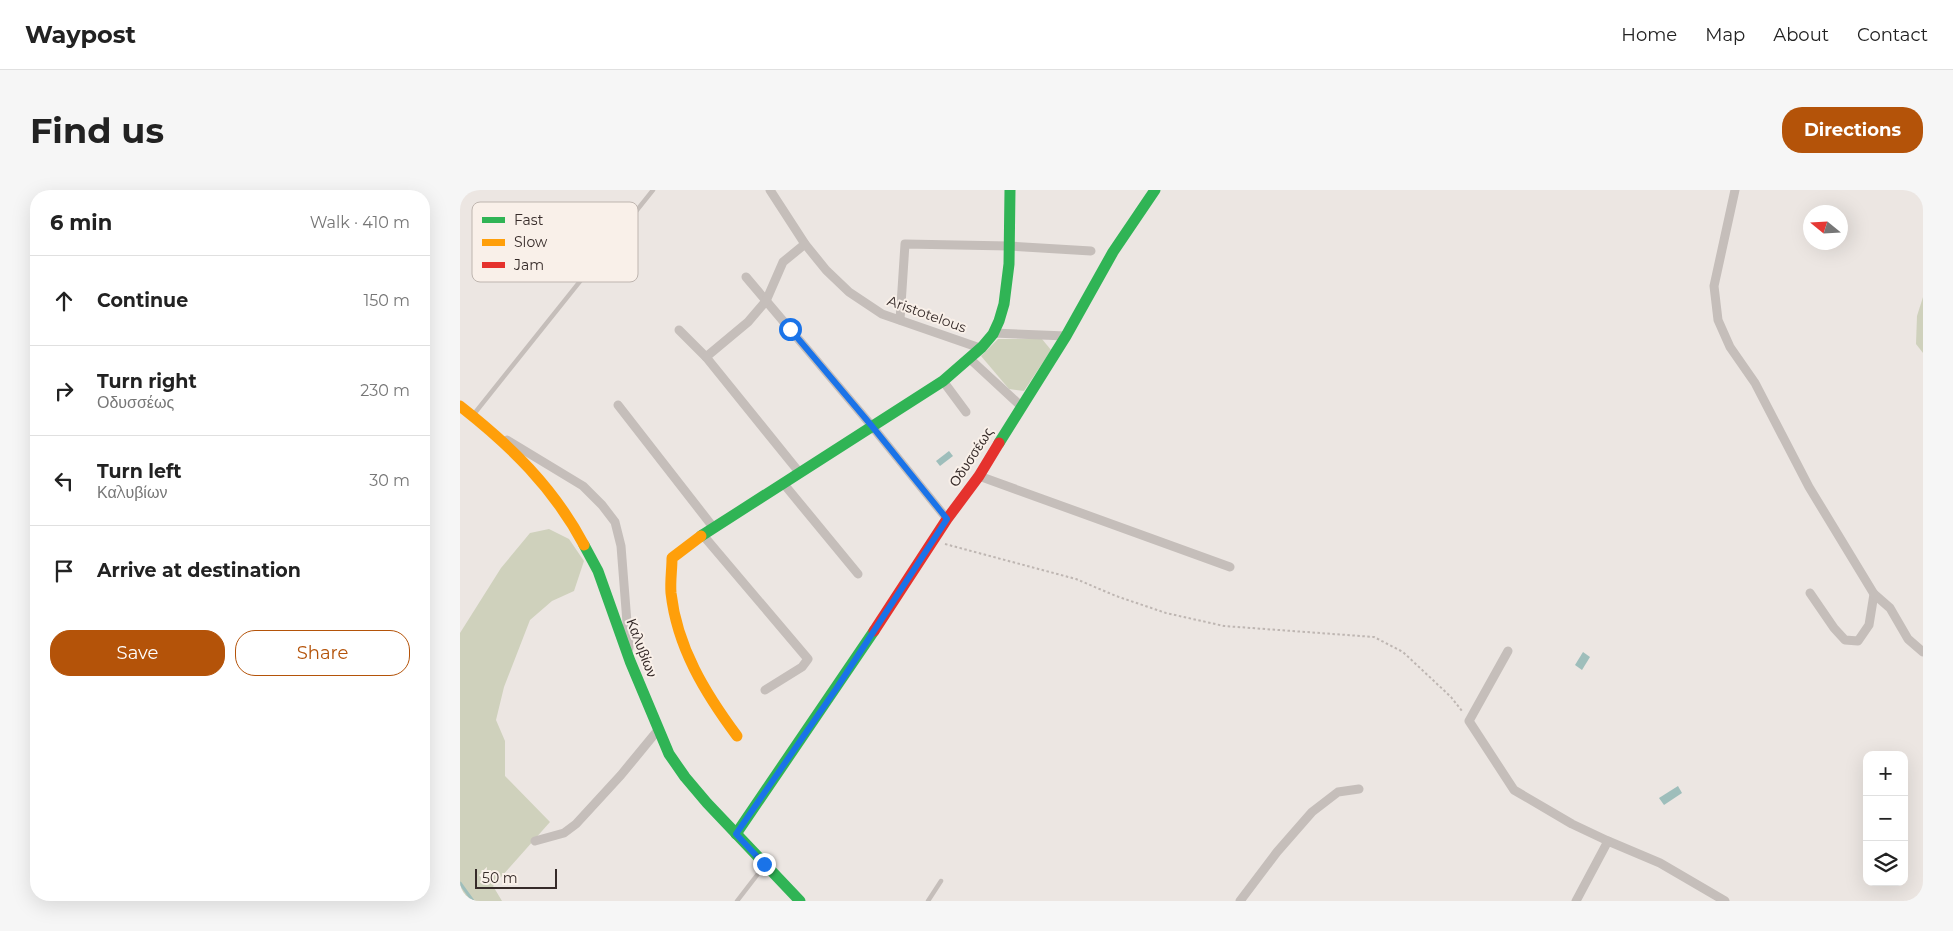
<!DOCTYPE html>
<html lang="en">
<head>
<meta charset="utf-8">
<style>
  :root { --surface:#fff; --page:#f6f6f6; --text:#222; --muted:#767676; --line:#e0e0e0; --accent:#b45309 }
  body { margin:0; font-family:Montserrat,sans-serif; background:var(--page); color:var(--text) }
  .controls { position:absolute; right:15px; bottom:15px; display:grid; overflow:hidden; border-radius:10px; box-shadow:0 5px 20px #0002 }
  .controls button { width:45px; height:45px; display:grid; place-items:center; padding:0; border:0; border-bottom:1px solid var(--line); background:var(--surface); color:var(--text); font:25px sans-serif }
  .compass { position:absolute; left:1343px; top:15px; width:45px; height:45px; border-radius:50%; background:var(--surface); box-shadow:0 5px 20px #0002; rotate:288deg }
  .scale { position:absolute; left:15px; bottom:12px; width:82px; box-sizing:border-box; padding-left:5px; border:2px solid #362b29; border-top:0; font-size:14px; line-height:18px; white-space:nowrap; color:#362b29; -webkit-text-stroke:4px #f9f0e9; paint-order:stroke }
  .stop { position:absolute; width:15px; height:15px; margin:-11px; border:4px solid #1a73e8; border-radius:50%; background:#fff }
  .stop.end { background:#1a73e8; border-color:#fff; box-shadow:0 1px 5px #0008 }
  .list { margin:0; padding:0; list-style:none }
  h2 { display:flex; justify-content:space-between; align-items:center; height:65px; margin:0; padding:0 20px; font-size:21px }
  h2 small { font-size:16px; font-weight:400; color:var(--muted) }
  .list li { display:grid; grid-template-columns:32px 1fr auto; gap:15px; align-items:center; box-sizing:border-box; height:90px; padding:0 20px; border-top:1px solid var(--line) }
  .list b { display:block; font-size:19px; white-space:nowrap }
  .list p { margin:0; font-size:16px; white-space:nowrap; color:var(--muted) }
  .list em { font-size:16px; font-style:normal; color:var(--muted) }
  .actions { display:flex; gap:10px; padding:15px 20px }
  .actions a { flex:1; padding:11px 0; border:1px solid var(--accent); border-radius:20px; text-align:center; font-size:18px; color:var(--accent) }
  .actions .main { background:var(--accent); color:#fff }
  .icon { flex:none; width:28px; height:28px; fill:none; stroke:currentColor; stroke-width:2; stroke-linecap:round; stroke-linejoin:round }
  .map { position:relative; flex:none; width:1463px; height:711px; overflow:hidden; border-radius:20px }
  header { display:flex; align-items:center; gap:30px; box-sizing:border-box; height:70px; padding:0 25px; background:var(--surface); border-bottom:1px solid var(--line) }
  header strong { font-size:24px }
  nav { display:flex; gap:28px; margin-inline-start:auto; font-size:18px }
  .intro { display:flex; align-items:center; justify-content:space-between; box-sizing:border-box; height:120px; padding:0 30px }
  h1 { margin:0; font-size:35px }
  .button { padding:12px 22px; border-radius:20px; background:var(--accent); color:#fff; font-size:18px; font-weight:700 }
  main { display:flex; gap:30px; padding:0 30px }
  aside { flex:1; background:var(--surface); border-radius:20px; box-shadow:0 5px 20px #0002 }
  .map>svg:first-child { display:block }
  .green { fill:#cfd1bc }
  .water { fill:#9ebebb }
  .lines { fill:none; stroke-linecap:round; stroke-linejoin:round }
  .stream { stroke:#9ebebb; stroke-width:3 }
  .path { stroke:#beb6b2; stroke-width:2; stroke-dasharray:2.5 2.5; stroke-linecap:butt }
  .lane { stroke:#c5beba; stroke-width:4.5 }
  .street { stroke:#c5beba; stroke-width:9 }
  .fast { stroke:#30b455; stroke-width:11 }
  .slow { stroke:#ff9f0a; stroke-width:11 }
  .jam { stroke:#e5322d; stroke-width:11 }
  .route { stroke:#1a73e8; stroke-width:6 }
  .labels { text-anchor:middle; dominant-baseline:central; stroke-width:4; stroke-linejoin:round; paint-order:stroke }
  .street-label { font-size:14px; fill:#362b29; stroke:#f9f0e9 }
  .key { fill:#f9f0e9; stroke:#beb5af; stroke-width:1 }
  .key-label { font-size:14px; fill:#362b29 }
</style>
</head>
<body>
<header>
<strong>Waypost</strong>
<nav><a>Home</a><a>Map</a><a>About</a><a>Contact</a></nav>
</header>
<div class="intro"><h1>Find us</h1><a class="button">Directions</a></div>
<main>
<aside>
<h2>6 min<small>Walk · 410 m</small></h2>
<ul class="list">
<li><svg class="icon" aria-label="ahead" viewBox="0 0 24 24"><path d="M12 20V5M6 11l6-6 6 6"/></svg><div><b>Continue</b></div><em>150 m</em></li>
<li><svg class="icon" aria-label="right" viewBox="0 0 24 24"><path d="M7 20v-9h11M14 6l5 5-5 5"/></svg><div><b>Turn right</b><p>Οδυσσέως</p></div><em>230 m</em></li>
<li><svg class="icon" aria-label="left" viewBox="0 0 24 24"><path d="M17 20v-9H6M10 6l-5 5 5 5"/></svg><div><b>Turn left</b><p>Καλυβίων</p></div><em>30 m</em></li>
<li><svg class="icon" aria-label="arrive" viewBox="0 0 24 24"><path d="M6 21V4h12l-3 4 3 4H6"/></svg><div><b>Arrive at destination</b></div></li>
</ul>
<div class="actions"><a class="main">Save</a><a>Share</a></div>
</aside>
<div class="map">
<svg width="1463" height="711" viewBox="0 0 1463 711">
  <rect width="100%" height="100%" fill="#ece6e2"/>
  <g class="green">
    <polygon points="1463,107 1463,163 1456,154 1457,126"/>
    <polygon points="538,149 582,149 591,160 564,201 549,199 521,166"/>
    <polygon points="89,339 109,349 124,371 114,401 92,411 70,430 44,497 36,530 45,551 45,586 90,632 33,696 42,711 0,711 0,443 41,378 70,343"/>
  </g>
  <g class="water">
    <polygon points="489,261 493,266 480,276 476,271"/>
    <polygon points="1123,462 1130,467 1122,480 1115,475"/>
    <polygon points="1218,596 1222,603 1204,615 1199,608"/>
  </g>
  <g class="lines">
    <polyline class="stream" points="0,693 13,711"/>
    <polyline class="path" points="485,354 616,389 656,406 706,423 764,436 914,447 943,462 991,507 1002,521"/>
    <g class="lane">
      <polyline points="14,224 193,0"/>
      <polyline points="277,711 304,676"/>
      <polyline points="468,711 481,691"/>
    </g>
    <g class="street">
      <polyline points="310,0 345,54 366,80 389,102 422,124 520,158"/>
      <polyline points="1275,0 1254,96 1258,130 1270,157 1295,193 1349,297 1414,404 1409,435 1398,451 1385,450 1374,438 1350,403"/>
      <polyline points="0,4 2,0"/>
      <polyline points="286,87 411,235 487,329"/>
      <polyline points="440,130 445,54 549,56 631,61"/>
      <polyline points="219,140 246,167 339,282"/>
      <polyline points="533,143 606,146"/>
      <polyline points="246,167 288,132 306,111 323,72 345,54"/>
      <polyline points="510,169 562,217"/>
      <polyline points="483,191 506,222"/>
      <polyline points="158,215 253,337"/>
      <polyline points="47,250 123,296 142,315 155,332 161,356 169,458"/>
      <polyline points="519,286 770,377"/>
      <polyline points="323,293 398,384"/>
      <polyline points="242,344 348,469 342,477 305,500"/>
      <polyline points="1414,404 1430,418 1448,449 1463,462"/>
      <polyline points="1048,461 1009,531 1054,600 1112,634 1148,651 1200,673 1265,711"/>
      <polyline points="75,651 104,643 116,634 161,585 198,540"/>
      <polyline points="780,711 817,662 852,622 878,602 899,599"/>
      <polyline points="1116,711 1148,651"/>
    </g>
    <g class="fast">
      <polyline points="539,253 606,146 653,62 695,0"/>
      <polyline points="241,346 483,191 522,157 533,144 539,131 544,114 549,74 550,0"/>
      <polyline points="124,355 138,381 170,471 209,564 225,587 247,613 340,711"/>
      <polyline points="276,644 414,441"/>
    </g>
    <g class="slow">
      <path d="M 0,216 C 50,255 94,298 124,355"/>
      <path d="M 241,346 L 212,368 C 212,380 210,391 211,403 C 217,457 245,503 277,546"/>
    </g>
    <polyline class="jam" points="414,441 487,329 519,286 539,253"/>
  </g>
  <g class="lines">
    <polyline class="route" points="304,674 276,644 376,499 487,329 411,235 330,139"/>
  </g>
  <g class="labels">
    <g class="street-label">
      <text transform="translate(467 124) rotate(20)">Aristotelous</text>
      <text transform="translate(511 267) rotate(-57)">Οδυσσέως</text>
      <text transform="translate(182 458) rotate(69)">Καλυβίων</text>
    </g>
  </g>
  <rect x="12" y="12" width="166" height="80" rx="8" class="key"/>
  <rect x="22" y="27" width="23" height="6" fill="#30b455"/>
  <rect x="22" y="49" width="23" height="7" fill="#ff9f0a"/>
  <rect x="22" y="72" width="23" height="6" fill="#e5322d"/>
  <g class="key-label">
    <text x="54" y="35">Fast</text>
    <text x="54" y="57">Slow</text>
    <text x="54" y="80">Jam</text>
  </g>
</svg>
<div class="controls">
<button>+</button>
<button>−</button>
<button><svg class="icon" aria-label="layers" viewBox="0 0 24 24"><path d="M12 4l9 5-9 5-9-5zM3 14l9 5 9-5"/></svg></button>
</div>
<svg class="compass" viewBox="-18 -18 36 36"><path d="M0-13l5 13h-10z" fill="#e53935"/><path d="M0 13l5-13h-10z" fill="#767676"/></svg>
<div class="scale">50 m</div>
<div class="stop" style="left:330px;top:139px"></div>
<div class="stop end" style="left:304px;top:674px"></div>
</div>
</main>
</body>
</html>
